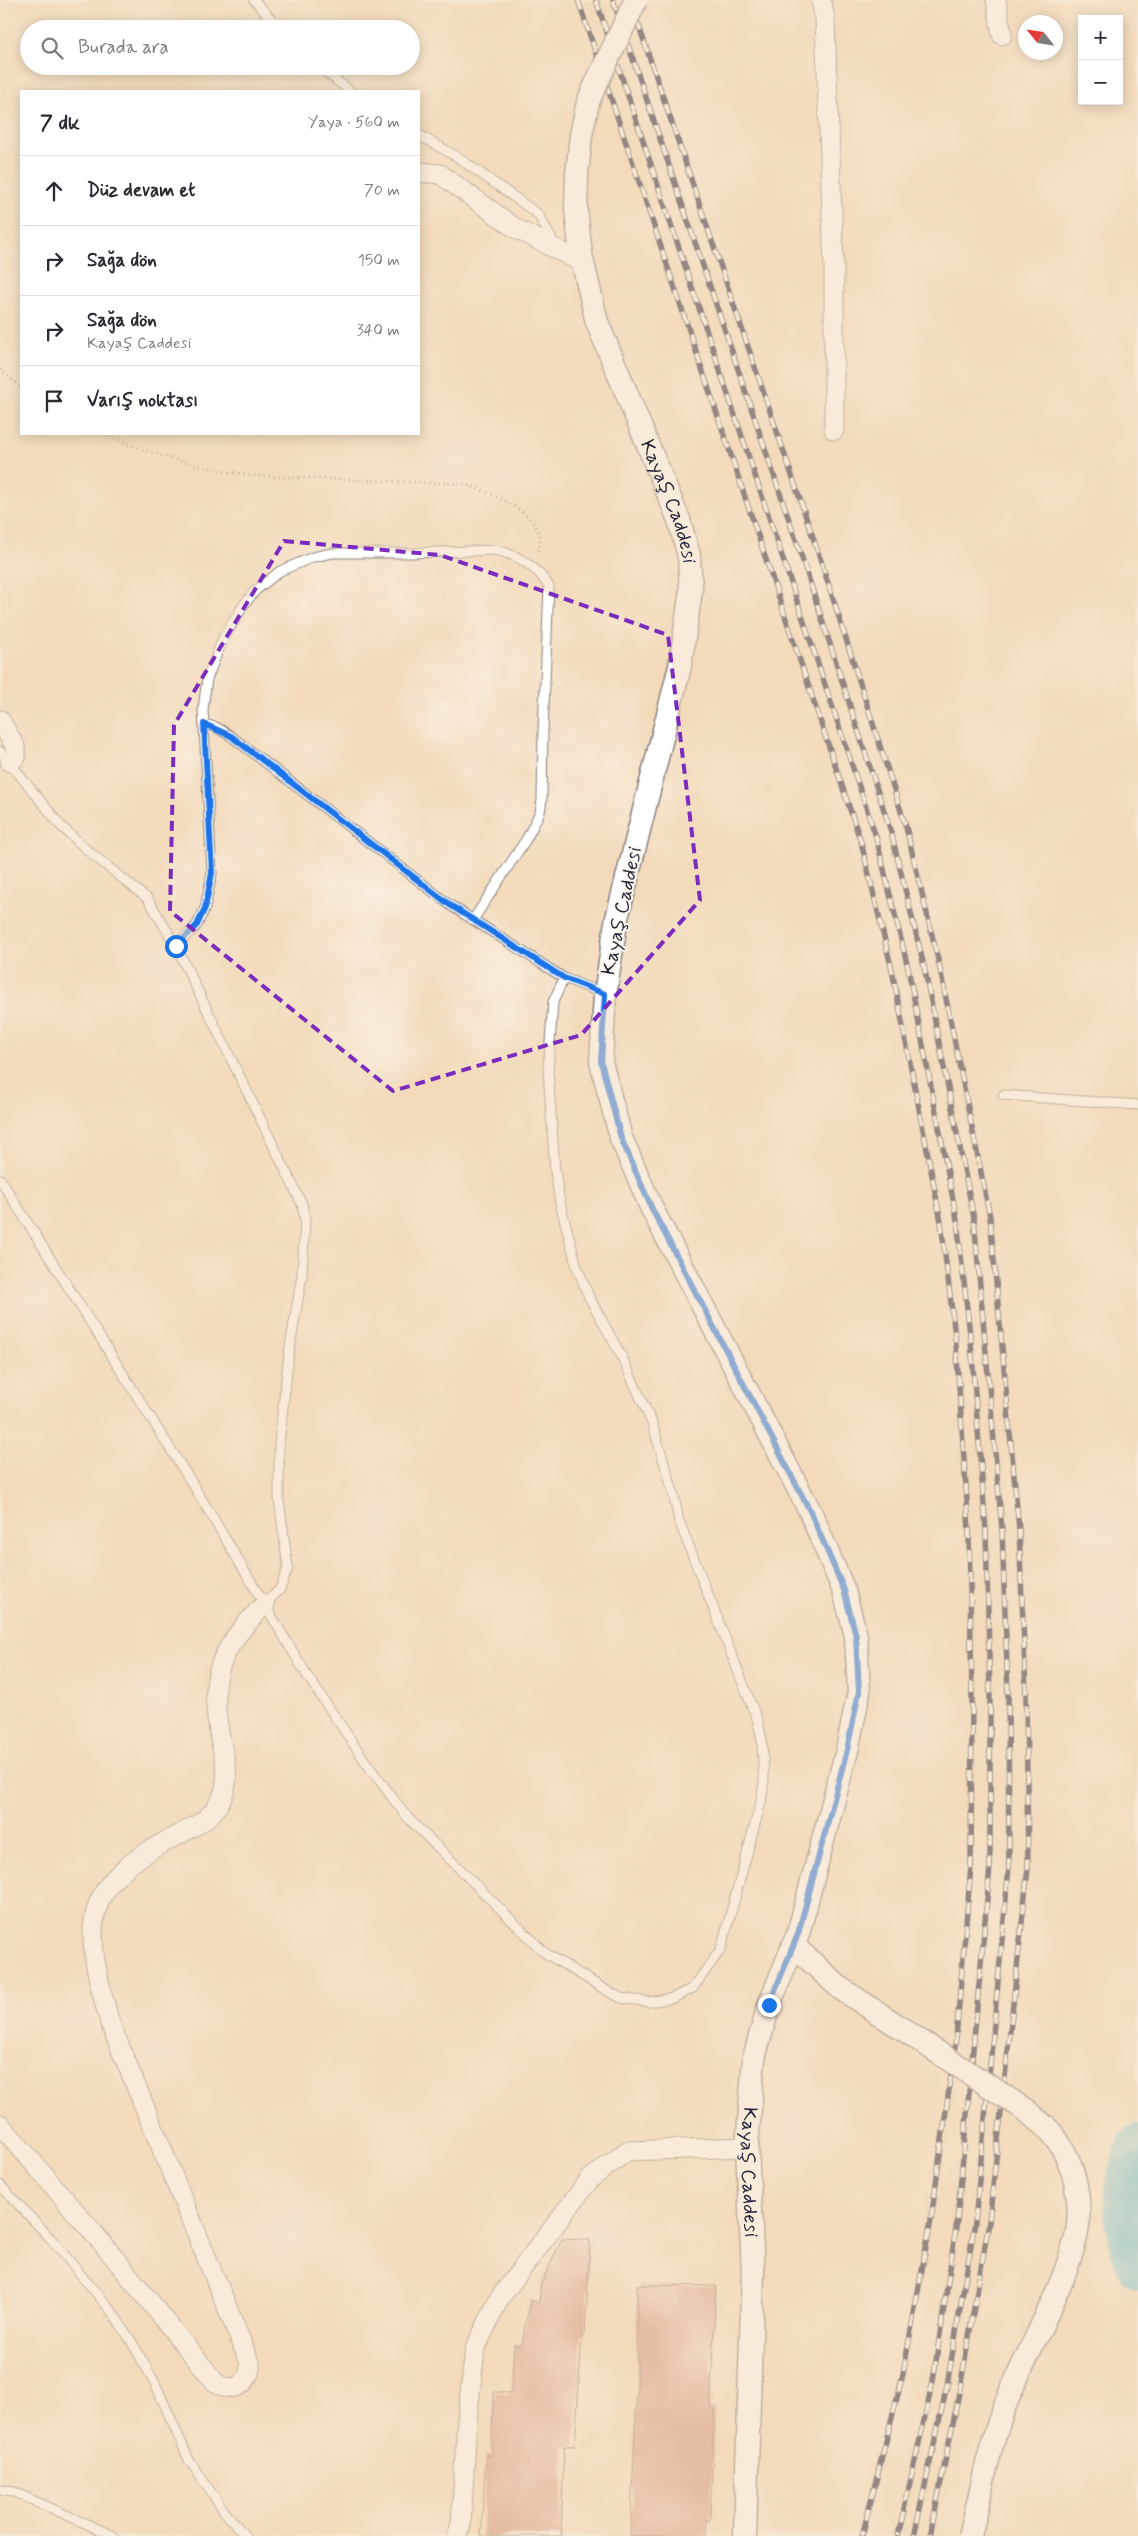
<!DOCTYPE html>
<html lang="tr">
<head>
<meta charset="utf-8">
<style>
  :root { --surface:#fff; --page:#f7f7f7; --text:#2b2b33; --muted:#7c7c81; --line:#e1e1e2 }
  body { margin:0; font-family:Mynerve,sans-serif; background:var(--page); color:var(--text) }
  .controls { position:absolute; right:15px; top:15px; display:grid; overflow:hidden; border-radius:0px; box-shadow:0 2px 12px #0003 }
  .controls button { width:45px; height:45px; display:grid; place-items:center; padding:0; border:0; border-bottom:1px solid var(--line); background:var(--surface); color:var(--text); font:25px sans-serif }
  .compass { position:absolute; left:1018px; top:15px; width:45px; height:45px; border-radius:50%; background:var(--surface); box-shadow:0 2px 12px #0003; rotate:300deg }
  .stop { position:absolute; width:15px; height:15px; margin:-11px; border:4px solid #1a73e8; border-radius:50%; background:#fff }
  .stop.end { background:#1a73e8; border-color:#fff; box-shadow:0 1px 5px #0008 }
  .list { margin:0; padding:0; list-style:none }
  h2 { display:flex; justify-content:space-between; align-items:center; height:65px; margin:0; padding:0 20px; font-size:21px }
  h2 small { font-size:16px; font-weight:400; color:var(--muted) }
  .list li { display:grid; grid-template-columns:32px 1fr auto; gap:15px; align-items:center; box-sizing:border-box; height:70px; padding:0 20px; border-top:1px solid var(--line) }
  .list b { display:block; font-size:19px; white-space:nowrap }
  .list p { margin:0; font-size:16px; white-space:nowrap; color:var(--muted) }
  .list em { font-size:16px; font-style:normal; color:var(--muted) }
  .icon { flex:none; width:28px; height:28px; fill:none; stroke:currentColor; stroke-width:2; stroke-linecap:round; stroke-linejoin:round }
  .map { position:relative; flex:none; width:1138px; height:2536px; overflow:hidden }
  .search { position:absolute; background:var(--surface); box-shadow:0 2px 12px #0003; left:20px; top:20px; width:400px; height:55px; display:flex; align-items:center; gap:12px; box-sizing:border-box; padding:0 18px; border-radius:28px; color:var(--muted); font-size:19px }
  .panel { position:absolute; background:var(--surface); box-shadow:0 2px 12px #0003; left:20px; top:90px; width:400px; height:345px; border-radius:0px }
  .map>svg:first-child { display:block }
  .lines { fill:none; stroke-linecap:round; stroke-linejoin:round }
  .river { stroke:#54bcd1; stroke-width:38 }
  .building { fill:#d69787 }
  .service-casing { stroke:#8a7e7b; stroke-width:11 }
  .minor-casing { stroke:#8a7e7b; stroke-width:21 }
  .tertiary-casing { stroke:#8a7e7b; stroke-width:25 }
  .path { stroke:#8a7e7b; stroke-width:3; stroke-dasharray:1 4; stroke-linecap:butt }
  .service { stroke:#fff; stroke-width:9 }
  .minor { stroke:#fff; stroke-width:19 }
  .tertiary { stroke:#fff; stroke-width:22 }
  .rail-casing { stroke:#22223b; stroke-width:5.5 }
  .rail { stroke:#fbf7ec; stroke-width:4; stroke-dasharray:11; stroke-linecap:butt }
  .tertiary-bridge-casing { stroke:#8a7e7b; stroke-width:25; stroke-linecap:butt }
  .tertiary-bridge { stroke:#fff; stroke-width:22 }
  .route { stroke:#1a73e8; stroke-width:6 }
  .marked { fill:none; stroke:#7b2cbf; stroke-width:4; stroke-dasharray:10 6; stroke-linejoin:round }
  .labels { text-anchor:middle; dominant-baseline:central; stroke-width:4; stroke-linejoin:round; paint-order:stroke }
  .street-label { font-size:20px; fill:#22223b; stroke:#fbf7ec }
</style>
</head>
<body>
<div class="map">
<svg width="1138" height="2536" viewBox="0 0 1138 2536">
  <rect width="100%" height="100%" fill="#fbf7ec"/>
  <filter id="ink" filterUnits="userSpaceOnUse"><feTurbulence type="fractalNoise" baseFrequency=".02" numOctaves="2"/><feDisplacementMap in="SourceGraphic" scale="10" xChannelSelector="R" yChannelSelector="G"/><feConvolveMatrix kernelMatrix="1 2 1 2 8 2 1 2 1" color-interpolation-filters="sRGB"/></filter>
  <filter id="wash" filterUnits="userSpaceOnUse"><feTurbulence type="fractalNoise" baseFrequency=".0096" numOctaves="4" result="noise"/><feDisplacementMap in="SourceGraphic" scale="20" xChannelSelector="R" yChannelSelector="G"/><feGaussianBlur stdDeviation="1.12" result="paint"/><feColorMatrix in="noise" values="0 0 0 0 0 0 0 0 0 0 0 0 0 0 0 0 0 1.4 0 .05"/><feComposite in="paint" operator="in"/></filter>
  <g filter="url(#wash)">
    <rect width="100%" height="100%" fill="#f3dabb"/>
    <g class="lines">
      <path class="river" d="M 1138,2143 C 1118,2181 1119,2233 1138,2271"/>
    </g>
    <g id="blocks">
      <g class="building">
        <polygon points="562,2239 590,2240 585,2334 582,2334 575,2446 564,2446 561,2536 481,2536 486,2455 491,2456 494,2392 511,2393 514,2345 522,2345 530,2300 539,2303 541,2284"/>
        <polygon points="637,2285 716,2286 710,2408 714,2408 712,2475 710,2520 707,2520 706,2536 630,2536 637,2392"/>
      </g>
    </g>
  </g>
  <g filter="url(#ink)">
    <use href="#blocks" fill-opacity="0" stroke="#8a7e7b" stroke-width="1"/>
    <g class="lines">
      <defs>
        <g id="service">
          <polyline points="254,0 280,29"/>
          <polyline points="318,66 350,91"/>
          <polyline points="419,135 459,158 538,214 555,245"/>
          <polyline points="204,724 216,727 231,736 450,905 564,978 605,994"/>
          <polyline points="0,751 61,826 88,851 148,899 176,946 302,1204 305,1220 302,1275 289,1353 279,1444 279,1499 288,1568 280,1589 265,1604"/>
          <path d="M 176,946 L 197,925 L 205,908 L 212,873 L 203,709 L 207,679 L 223,638 L 245,603 L 255,591 L 280,571 L 313,557 L 332,553 L 411,553 L 495,550 C 519,555 535,566 549,586 L 543,731 L 542,800 L 540,812 L 527,838 L 473,920"/>
          <polyline points="1003,1095 1138,1105"/>
          <polyline points="0,1179 195,1488 308,1677 367,1764 407,1817 545,1953 609,1992 621,1998 649,2002 673,1998 693,1988 721,1949 761,1802 764,1781 762,1739 757,1719 679,1521 672,1488 652,1423 622,1357 589,1297 577,1267 560,1203 555,1171 548,1070 553,1002 564,978"/>
          <polyline points="0,2185 52,2240 112,2312 130,2339 155,2383 189,2460 224,2511 245,2536"/>
          <polyline points="0,2489 12,2491 114,2536"/>
        </g>
        <g id="minor">
          <polyline points="821,0 825,19 834,268 834,430"/>
          <polyline points="996,0 1002,35"/>
          <polyline points="419,172 440,174 515,228 583,263"/>
          <polyline points="0,720 15,746 16,757 10,762"/>
          <path d="M 0,2124 L 108,2250 L 215,2382 C 232,2395 251,2384 250,2363 L 110,2023 C 83,1926 77,1886 176,1836 C 196,1826 215,1817 223,1795 C 230,1777 225,1761 221,1743 C 208,1676 217,1652 265,1604"/>
          <polyline points="457,2536 461,2524 467,2420 475,2349 499,2299 542,2242 590,2179 627,2151 747,2147"/>
        </g>
        <g id="tertiary">
          <path id="s1" d="M 594,88 L 588,102 L 581,135 L 577,174 L 576,209 L 581,255 L 597,322 L 679,520 L 689,556 L 691,590 L 680,666 L 616,922 L 605,995 L 601,1062 L 621,1138 L 652,1209 L 810,1511 L 844,1591 L 856,1636 L 859,1692 L 847,1750 L 798,1934 L 769,2005 L 754,2058 L 747,2147 L 753,2271 L 745,2536"/>
          <polyline points="793,1945 840,1988"/>
        </g>
      </defs>
      <use href="#service" class="service-casing"/>
      <use href="#minor" class="minor-casing"/>
      <use href="#tertiary" class="tertiary-casing"/>
      <g class="path">
        <polyline points="0,370 21,387"/>
        <path d="M 105,434 C 154,456 203,469 256,476 L 464,484 C 488,491 556,518 537,553"/>
      </g>
      <use href="#service" class="service"/>
      <use href="#minor" class="minor"/>
      <use href="#tertiary" class="tertiary"/>
      <defs>
        <g id="rail">
          <polyline points="578,0 861,842 892,970 941,1222 956,1344 969,1530 972,1698 971,1866 956,2038 931,2220 903,2374 862,2536"/>
          <polyline points="596,0 876,837 908,968 957,1220 971,1343 986,1530 990,1696 990,1867 957,2221 933,2381 898,2536"/>
          <polyline points="613,0 805,567 891,832 924,966 974,1219 1002,1530 1008,1694 1009,1867 975,2222 947,2385 914,2536"/>
          <polyline points="630,0 821,561 906,827 939,964 990,1217 1019,1530 1026,1692 1028,1868 989,2222 960,2388 930,2536"/>
        </g>
      </defs>
      <use href="#rail" class="rail-casing"/>
      <use href="#rail" class="rail"/>
      <defs>
        <g id="tertiary-bridge">
          <polyline points="594,88 636,0"/>
          <path d="M 840,1988 L 1027,2111 C 1034,2118 1043,2124 1050,2131 C 1076,2160 1085,2208 1074,2245 C 1058,2301 1025,2354 1004,2408 C 988,2449 981,2494 970,2536"/>
        </g>
      </defs>
      <use href="#tertiary-bridge" class="tertiary-bridge-casing"/>
      <use href="#tertiary-bridge" class="tertiary-bridge"/>
    </g>
  </g>
  <g class="lines" filter="url(#ink)">
    <polyline class="route" points="176,946 197,925 205,908 212,873 204,724 231,736 450,905 564,978 605,994 601,1062 621,1138 652,1209 810,1511 844,1590 856,1636 859,1692 847,1750 798,1934 769,2005"/>
  </g>
  <path d="M0 0H1138V2536H0ZM 284,541 L 440,555 L 668,635 L 700,900 L 581,1035 L 393,1091 L 170,911 L 174,725 Z" fill="#f3dabb" fill-opacity=".55" fill-rule="evenodd"/>
  <path class="marked" d="M 284,541 L 440,555 L 668,635 L 700,900 L 581,1035 L 393,1091 L 170,911 L 174,725 Z"/>
  <g class="labels">
    <g class="street-label">
      <text stroke="none"><textPath href="#s1" startOffset="432">Kayaş Caddesi</textPath></text>
      <text transform="translate(622 911) rotate(-78)">Kayaş Caddesi</text>
      <text stroke="none"><textPath href="#s1" startOffset="2188">Kayaş Caddesi</textPath></text>
    </g>
  </g>
</svg>
<div class="controls">
<button>+</button>
<button>−</button>
</div>
<svg class="compass" viewBox="-18 -18 36 36"><path d="M0-13l5 13h-10z" fill="#e53935"/><path d="M0 13l5-13h-10z" fill="#7c7c81"/></svg>
<div class="stop" style="left:176px;top:946px"></div>
<div class="stop end" style="left:769px;top:2005px"></div>
<div class="search"><svg class="icon" aria-label="search" viewBox="0 0 24 24"><circle cx="10" cy="10" r="6"/><path d="M15 15l6 6"/></svg>Burada ara</div>
<section class="panel">
<h2>7 dk<small>Yaya · 560 m</small></h2>
<ul class="list">
<li><svg class="icon" aria-label="ahead" viewBox="0 0 24 24"><path d="M12 20V5M6 11l6-6 6 6"/></svg><div><b>Düz devam et</b></div><em>70 m</em></li>
<li><svg class="icon" aria-label="right" viewBox="0 0 24 24"><path d="M7 20v-9h11M14 6l5 5-5 5"/></svg><div><b>Sağa dön</b></div><em>150 m</em></li>
<li><svg class="icon" aria-label="right" viewBox="0 0 24 24"><path d="M7 20v-9h11M14 6l5 5-5 5"/></svg><div><b>Sağa dön</b><p>Kayaş Caddesi</p></div><em>340 m</em></li>
<li><svg class="icon" aria-label="arrive" viewBox="0 0 24 24"><path d="M6 21V4h12l-3 4 3 4H6"/></svg><div><b>Varış noktası</b></div></li>
</ul>
</section>
</div>
</body>
</html>
